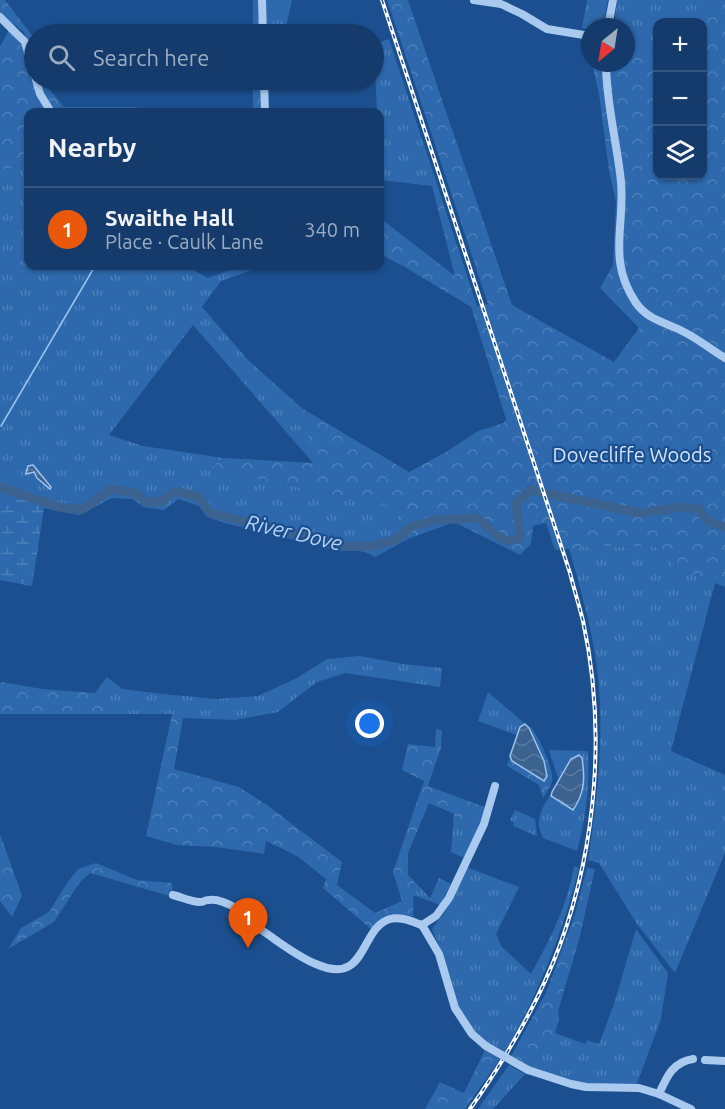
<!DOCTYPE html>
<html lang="en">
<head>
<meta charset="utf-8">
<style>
  :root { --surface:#143b6b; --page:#214673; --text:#f1f3f6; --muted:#9dadc1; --line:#33557e; --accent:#ea580c }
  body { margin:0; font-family:Ubuntu,sans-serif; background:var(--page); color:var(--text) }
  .controls { position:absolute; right:18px; top:18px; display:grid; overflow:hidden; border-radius:12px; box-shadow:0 2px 4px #0004 }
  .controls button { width:54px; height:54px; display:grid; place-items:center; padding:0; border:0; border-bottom:2px solid var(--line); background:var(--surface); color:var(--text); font:30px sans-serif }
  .compass { position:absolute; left:581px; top:18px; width:54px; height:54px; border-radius:50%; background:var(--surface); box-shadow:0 2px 4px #0004; rotate:210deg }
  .you { position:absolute; left:370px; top:724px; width:21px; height:21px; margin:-15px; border:4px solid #fff; border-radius:50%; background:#1a73e8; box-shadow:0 0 0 9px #1a73e833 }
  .badge { display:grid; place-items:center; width:39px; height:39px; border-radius:50%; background:var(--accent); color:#fff; font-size:20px; font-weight:700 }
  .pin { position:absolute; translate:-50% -50px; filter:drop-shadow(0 2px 3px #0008) }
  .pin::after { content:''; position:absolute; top:32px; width:21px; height:18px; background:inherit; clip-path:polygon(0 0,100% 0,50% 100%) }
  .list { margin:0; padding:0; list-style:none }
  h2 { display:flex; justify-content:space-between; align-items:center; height:78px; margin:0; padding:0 24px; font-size:26px }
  h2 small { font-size:20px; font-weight:400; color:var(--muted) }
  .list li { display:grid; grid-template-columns:39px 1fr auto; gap:18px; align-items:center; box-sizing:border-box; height:84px; padding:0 24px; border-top:2px solid var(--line) }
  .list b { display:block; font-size:22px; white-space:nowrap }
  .list p { margin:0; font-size:20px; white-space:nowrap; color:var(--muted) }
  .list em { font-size:20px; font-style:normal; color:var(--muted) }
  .icon { flex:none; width:33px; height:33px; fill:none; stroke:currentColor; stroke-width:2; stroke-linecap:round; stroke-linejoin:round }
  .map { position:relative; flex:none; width:725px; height:1109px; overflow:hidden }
  .search { position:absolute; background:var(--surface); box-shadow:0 2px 4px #0004; left:24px; top:24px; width:360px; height:66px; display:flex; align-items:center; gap:15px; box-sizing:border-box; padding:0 21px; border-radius:33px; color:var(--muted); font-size:22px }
  .panel { position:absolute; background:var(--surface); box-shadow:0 2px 4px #0004; left:24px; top:108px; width:360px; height:162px; border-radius:12px }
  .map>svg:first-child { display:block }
  .grass { fill:url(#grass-tufts) }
  .forest { fill:url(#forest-crowns) }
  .wetland { fill:url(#wetland-marsh) }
  .water { fill:url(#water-waves); stroke:#9cc4f0; stroke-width:1.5 }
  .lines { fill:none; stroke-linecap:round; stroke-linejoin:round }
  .stream { stroke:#9cc4f0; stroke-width:1.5 }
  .river { stroke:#3c6290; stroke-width:9 }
  .minor { stroke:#a9c9ee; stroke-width:8 }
  .rail-casing { stroke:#fff; stroke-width:4 }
  .rail { stroke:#1b4f8f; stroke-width:1.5; stroke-dasharray:4.5; stroke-linecap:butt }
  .minor-bridge { stroke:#a9c9ee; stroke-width:8 }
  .labels { text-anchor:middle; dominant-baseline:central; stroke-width:4.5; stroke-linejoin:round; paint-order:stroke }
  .park-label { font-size:20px; fill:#cfe3fa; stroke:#1b4f8f }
  .water-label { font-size:21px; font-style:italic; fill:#b5d3f5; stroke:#1b4f8f }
</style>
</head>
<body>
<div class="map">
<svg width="725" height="1109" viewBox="0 0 725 1109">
  <defs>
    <pattern id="grass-tufts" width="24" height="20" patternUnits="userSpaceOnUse" patternTransform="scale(1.5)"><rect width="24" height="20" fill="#2e69ad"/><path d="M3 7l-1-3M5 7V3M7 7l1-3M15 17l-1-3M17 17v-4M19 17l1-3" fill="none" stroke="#4d80b9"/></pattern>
    <pattern id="forest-crowns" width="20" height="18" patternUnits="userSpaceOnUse" patternTransform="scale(1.5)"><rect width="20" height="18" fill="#2e69ad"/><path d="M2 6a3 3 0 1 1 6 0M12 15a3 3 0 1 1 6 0" fill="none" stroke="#4d80b9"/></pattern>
    <pattern id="wetland-marsh" width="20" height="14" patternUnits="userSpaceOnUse" patternTransform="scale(1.5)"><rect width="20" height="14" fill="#2e69ad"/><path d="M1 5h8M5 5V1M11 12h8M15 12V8" fill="none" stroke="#4d80b9"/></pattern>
    <pattern id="water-waves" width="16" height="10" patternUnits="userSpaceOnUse" patternTransform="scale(1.5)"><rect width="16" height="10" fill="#3c6290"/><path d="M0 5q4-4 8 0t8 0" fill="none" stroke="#597aa1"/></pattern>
  </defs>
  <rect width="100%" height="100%" fill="#1b4f8f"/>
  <g class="grass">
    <polygon points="265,0 292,0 286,26 287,34 267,34"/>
    <polygon points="587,0 608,0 603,27 590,27 590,31 582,28"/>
    <path d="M 617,0 L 720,0 L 693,22 L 658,22 L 657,52 C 648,49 636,45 626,50 L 626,27 L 614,27 Z"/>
    <polygon points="389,39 433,172 432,186 381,180 380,112 377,112 374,44"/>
    <path d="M 28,166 L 28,266 L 186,266 L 208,278 L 240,266 L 263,266 L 221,281 L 202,307 L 249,361 L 303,409 L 314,464 L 193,325 L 109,435 L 143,446 L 223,458 L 210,470 L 405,508 L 402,524 L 408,539 L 375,557 C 364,550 354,550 341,551 L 225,523 L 207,517 L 199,506 L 178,499 L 164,510 L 143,507 L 133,499 L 112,498 L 79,515 L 44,508 L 0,490 L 0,170 Z"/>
    <path d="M 594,546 L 656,547 L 677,568 L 715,583 L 671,751 L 725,775 L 725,853 L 675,973 L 637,924 L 599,863 L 588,860 C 596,808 602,757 600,705 C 599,652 583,599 569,548 Z"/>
    <polygon points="360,656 403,664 442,668 440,687 345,673 317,682 278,712 235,720 183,718 171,714 127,714 95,693 107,677 122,689 163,694 216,699 258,696 297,678 327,659"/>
    <polygon points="488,692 525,724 520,728 516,735 478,721"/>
    <path d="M 549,750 L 588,751 C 590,786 586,818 577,851 L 543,838 C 534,819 541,810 552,792 L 551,796 L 572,809 C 585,793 585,778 582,758 L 575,756 L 563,771 L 559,781 Z"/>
    <polygon points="515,810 535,819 537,836 513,826 514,823 510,820"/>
    <polygon points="481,824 465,858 451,852 453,827"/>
    <path d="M 574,866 L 579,868 C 563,933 538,994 505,1052 L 488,1042 L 470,1028 L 459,1010 L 443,955 L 432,929 L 444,913 L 466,867 L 519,887 L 496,934 L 501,946 L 531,974 C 550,939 567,907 574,866 Z"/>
    <polygon points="439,878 451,884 440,905 413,895 414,881 430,898"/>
    <polygon points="636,929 668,973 661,1019 636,1086 597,1086 571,1082 530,1068 547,1039 555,1033 585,1044 587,1040 599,1044 614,1004"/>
    <polygon points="509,1065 525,1074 493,1109 478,1109"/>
  </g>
  <g class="forest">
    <polygon points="0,0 5,0 34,38 34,66 24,32 0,14"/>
    <rect x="253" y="0" width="7" height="34"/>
    <path d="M 387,0 L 408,0 L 512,305 L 614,362 L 639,328 L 600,288 L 613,265 L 616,202 L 609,171 L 599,94 L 592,63 L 600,63 L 604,71 L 610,75 L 611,63 L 626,63 L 626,50 C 636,45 648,49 657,52 L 658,176 L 702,176 L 702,22 L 693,22 L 720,0 L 725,0 L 725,587 L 677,568 L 656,547 L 594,546 L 555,550 L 546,523 L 533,526 L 531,544 L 520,555 L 454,522 L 408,539 L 402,524 L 405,508 L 209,470 L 223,458 L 313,463 L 303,409 L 409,472 L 446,452 L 478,431 L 504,423 L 506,419 L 471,307 L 405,267 L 380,254 L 380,218 L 455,276 L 432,186 L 433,172 L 477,306 L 488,304 Z"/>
    <polygon points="9,30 22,46 40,97 49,112 28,112 28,166 0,170 0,47"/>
    <polygon points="39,80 47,80 50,90 64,107 134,107 162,112 55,112 42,93"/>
    <rect x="253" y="80" width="8" height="32"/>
    <polygon points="2,682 42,689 95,693 127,714 0,714 0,683"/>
    <polygon points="172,714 183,718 174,769 239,787 267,805 342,862 337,885 375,913 402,901 393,872 424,781 402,770 408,744 435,747 436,729 442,730 441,748 428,786 485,807 481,824 453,827 454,814 429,803 408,853 408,875 414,881 413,916 392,915 372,930 323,888 326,879 297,856 266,841 264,854 216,847 177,845 146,836"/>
    <path d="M 531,727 C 539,737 554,769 552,781 C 551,786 546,793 543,798 L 539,785 L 507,766 L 510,756 L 512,761 L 544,781 C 552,766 535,742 529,728 Z"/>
    <polygon points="0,834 22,896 12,917 0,901"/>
    <polygon points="96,863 137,880 172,883 173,897 90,873 80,882 54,922 8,949 21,928 49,912 67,883 78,869"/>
    <polygon points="587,868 595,869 579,940 558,1011 559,1019 555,1033 547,1039 530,1068 511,1056 546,993 575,914"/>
    <polygon points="485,1050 500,1059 465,1109 425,1109 440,1082 464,1093"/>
  </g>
  <polygon class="wetland" points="0,490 44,508 32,586 0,580"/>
  <g class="water">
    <polygon points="33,465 51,487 50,489 37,478 34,472 26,474 28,466"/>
    <polygon points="525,724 529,728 544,761 547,776 544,781 512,761 510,756 520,727"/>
    <path d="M 579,755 L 582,758 C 585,777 585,793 573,810 L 551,796 L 552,792 L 571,759 Z"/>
  </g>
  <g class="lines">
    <polyline class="stream" points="1,426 95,266"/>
    <polyline class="river" points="0,487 58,507 81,510 112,489 136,493 146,502 161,502 174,491 199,497 210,513 345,546 371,546 396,540 410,527 435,520 478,518 493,533 506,541 520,538 516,503 530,490 640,513 683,507 699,509 706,520 725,527"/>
    <g class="minor">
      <polyline points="262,0 263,34"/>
      <polyline points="474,0 501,4 522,14 547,29 590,36"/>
      <polyline points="0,17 25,42 34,75"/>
      <polyline points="608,27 613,0"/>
      <path d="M 606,63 C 606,103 617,142 621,182 C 625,227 607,260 636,303 C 648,320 665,322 682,331 C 697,338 710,349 725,358"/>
      <polyline points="36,80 40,94 51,112"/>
      <polyline points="264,80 265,112"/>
      <path d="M 173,895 C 181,897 192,902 200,902 C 206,902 203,900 209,900 C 223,898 256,917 260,929 C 278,941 296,956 316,964 C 368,987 359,928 390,919 C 401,916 413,922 422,925"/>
      <polyline points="422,925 436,916 449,898 484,824 495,786"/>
      <polyline points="422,925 439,954 455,1008 472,1034 486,1046"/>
      <polyline points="705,1060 725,1061"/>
      <polyline points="528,1070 571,1084 586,1087 639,1088 659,1094 691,1109"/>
      <path d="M 659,1094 C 667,1076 673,1062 693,1059"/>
    </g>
    <defs>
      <path id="rail" d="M 382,0 L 570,573 C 574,589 579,605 583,621 C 606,727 597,844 560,945 C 538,1004 506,1058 470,1109"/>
    </defs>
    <use href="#rail" class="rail-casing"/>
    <use href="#rail" class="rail"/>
    <polyline class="minor-bridge" points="486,1046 528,1070"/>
  </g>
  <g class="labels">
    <g class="park-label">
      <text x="632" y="454">Dovecliffe Woods</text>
    </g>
    <g class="water-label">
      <text transform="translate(294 532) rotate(13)">River Dove</text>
    </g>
  </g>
</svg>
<div class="controls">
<button>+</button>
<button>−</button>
<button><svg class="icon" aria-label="layers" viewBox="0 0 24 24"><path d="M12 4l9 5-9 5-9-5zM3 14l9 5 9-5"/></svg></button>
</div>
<svg class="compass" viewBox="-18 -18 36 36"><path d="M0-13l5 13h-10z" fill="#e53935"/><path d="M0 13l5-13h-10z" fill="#9dadc1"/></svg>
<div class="you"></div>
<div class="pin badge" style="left:248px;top:948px">1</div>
<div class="search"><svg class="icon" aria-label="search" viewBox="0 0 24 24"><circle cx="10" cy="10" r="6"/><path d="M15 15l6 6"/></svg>Search here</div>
<section class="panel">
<h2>Nearby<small></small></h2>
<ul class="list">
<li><span class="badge">1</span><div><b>Swaithe Hall</b><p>Place · Caulk Lane</p></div><em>340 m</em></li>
</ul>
</section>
</div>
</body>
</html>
